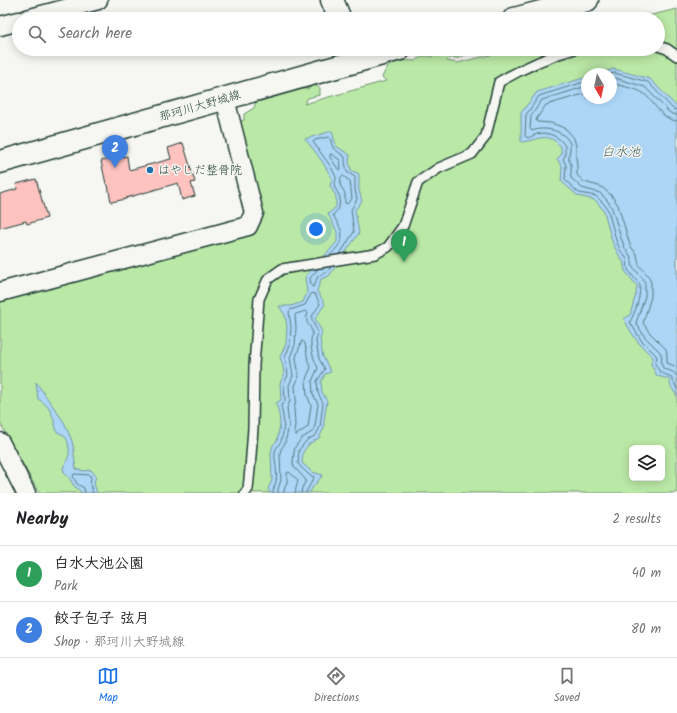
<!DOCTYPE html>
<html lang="en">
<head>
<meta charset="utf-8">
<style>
  :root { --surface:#fff; --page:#f6f6f6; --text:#202124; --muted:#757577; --line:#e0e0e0; --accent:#1a73e8 }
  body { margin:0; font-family:Kalam,"Klee One",sans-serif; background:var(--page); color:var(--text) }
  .controls { position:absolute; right:12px; bottom:12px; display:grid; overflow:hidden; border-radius:6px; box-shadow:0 2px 10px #0003 }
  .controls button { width:36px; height:36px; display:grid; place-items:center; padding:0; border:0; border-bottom:1px solid var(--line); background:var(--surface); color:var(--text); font:20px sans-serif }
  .compass { position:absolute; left:581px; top:68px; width:36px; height:36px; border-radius:50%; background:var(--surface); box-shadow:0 2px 10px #0003; rotate:171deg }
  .you { position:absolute; left:316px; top:229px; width:14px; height:14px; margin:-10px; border:3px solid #fff; border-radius:50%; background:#1a73e8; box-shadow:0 0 0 6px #1a73e833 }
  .badge { display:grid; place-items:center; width:26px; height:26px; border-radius:50%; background:var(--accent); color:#fff; font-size:13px; font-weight:700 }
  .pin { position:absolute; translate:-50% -33px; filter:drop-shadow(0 1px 2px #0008) }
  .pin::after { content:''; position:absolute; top:21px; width:14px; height:12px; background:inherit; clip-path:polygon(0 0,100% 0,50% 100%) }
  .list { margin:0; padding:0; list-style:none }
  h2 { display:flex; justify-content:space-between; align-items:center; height:52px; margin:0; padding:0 16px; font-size:17px }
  h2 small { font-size:13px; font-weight:400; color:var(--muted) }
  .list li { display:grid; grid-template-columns:26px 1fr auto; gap:12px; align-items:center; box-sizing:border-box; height:56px; padding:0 16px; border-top:1px solid var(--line) }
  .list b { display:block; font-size:15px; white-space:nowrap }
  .list p { margin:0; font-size:13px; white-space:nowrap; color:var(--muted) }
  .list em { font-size:13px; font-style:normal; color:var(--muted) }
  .icon { flex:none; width:22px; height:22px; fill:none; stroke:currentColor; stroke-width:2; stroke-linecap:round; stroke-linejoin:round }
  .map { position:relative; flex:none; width:677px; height:493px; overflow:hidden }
  .search { position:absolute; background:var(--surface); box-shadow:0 2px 10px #0003; left:12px; right:12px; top:12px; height:44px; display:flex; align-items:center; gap:10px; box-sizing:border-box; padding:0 14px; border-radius:22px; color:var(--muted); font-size:15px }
  .sheet { height:164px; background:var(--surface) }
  nav { display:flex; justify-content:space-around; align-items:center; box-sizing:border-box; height:56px; border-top:1px solid var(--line); background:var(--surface); font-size:11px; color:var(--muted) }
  nav a { display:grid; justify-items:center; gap:2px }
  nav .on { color:var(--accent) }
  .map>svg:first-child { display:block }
  .green { fill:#bae8a6; stroke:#6c926d; fill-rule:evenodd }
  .water { fill:#acd5f6; stroke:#7498a8 }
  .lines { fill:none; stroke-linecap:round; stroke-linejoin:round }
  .shore { stroke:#577a82; stroke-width:1 }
  .building { fill:#fec2bf; stroke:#1f3d34 }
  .lane-casing { stroke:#1f3d34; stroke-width:12 }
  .street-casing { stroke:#1f3d34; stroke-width:21 }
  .secondary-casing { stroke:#1f3d34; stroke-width:25 }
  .lane { stroke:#f6f6f2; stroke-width:9 }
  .street { stroke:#f6f6f2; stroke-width:18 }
  .secondary { stroke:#f6f6f2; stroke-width:22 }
  .poi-dot { fill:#1f6fb2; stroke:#f6f6f2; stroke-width:1.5 }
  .labels { text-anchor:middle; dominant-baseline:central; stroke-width:3; stroke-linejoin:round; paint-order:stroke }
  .street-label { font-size:12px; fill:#1f3d34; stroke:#f6f6f2 }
  .poi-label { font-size:12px; fill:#1f3d34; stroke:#f6f6f2; text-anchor:start }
  .water-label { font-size:13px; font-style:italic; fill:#3b5b5b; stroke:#f6f6f2 }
</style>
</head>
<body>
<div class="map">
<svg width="677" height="493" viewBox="0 0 677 493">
  <rect width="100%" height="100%" fill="#f6f6f2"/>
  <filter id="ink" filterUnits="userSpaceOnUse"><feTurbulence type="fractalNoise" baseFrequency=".025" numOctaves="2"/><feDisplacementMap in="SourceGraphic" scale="8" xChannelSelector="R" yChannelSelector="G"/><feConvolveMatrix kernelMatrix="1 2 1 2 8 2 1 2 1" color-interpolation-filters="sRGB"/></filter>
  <g filter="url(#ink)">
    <path class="green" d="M 677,9 L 677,493 L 39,493 L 0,423 L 0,295 L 252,227 L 237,122 L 244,120 L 244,114 L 254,108 L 256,101 L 281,93 L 293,91 L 301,88 L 307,89 L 314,85 L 320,88 L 320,95 L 308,98 L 304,104 L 386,81 L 382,77 C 384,74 385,70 387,68 C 392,61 407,60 415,61 C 421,57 425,54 432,57 L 439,50 L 444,51 L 451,54 L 453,49 L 486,49 C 479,55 475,54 467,51 C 463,59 458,59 451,57 L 447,61 L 457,63 L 515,49 L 658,49 L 658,19 L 635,19 ZM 587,74 L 611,74 L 611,98 L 587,98 ZM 632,448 L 662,448 L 662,478 L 632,478 Z"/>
    <g class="water">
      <path d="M 614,69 L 650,79 L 677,107 L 677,396 L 671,387 L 669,379 L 657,376 L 651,364 L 653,357 C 639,345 632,335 624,319 L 630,315 L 636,294 L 637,286 L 625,271 L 623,261 L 617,252 L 612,241 L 604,211 L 600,206 L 595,200 L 578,196 L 561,181 L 562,166 L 557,159 L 561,155 L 561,147 C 547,130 538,141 521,142 L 521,113 L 537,92 L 587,77 L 587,98 L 611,98 L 611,74 L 597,74 Z"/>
      <path d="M 332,131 L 336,146 L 350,155 L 349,162 L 351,170 L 359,174 L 359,190 L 362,201 L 355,210 L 359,233 L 329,276 L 321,279 L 317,291 L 325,304 L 315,319 L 322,332 L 320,340 L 323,357 L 331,372 L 325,374 L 321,382 L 322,392 L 327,401 L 324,421 L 324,428 L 319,438 L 309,444 L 303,452 L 302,463 L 312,472 L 323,475 L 313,487 L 309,493 L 270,493 L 268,489 L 272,480 L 271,452 L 273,445 L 277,441 L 280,424 L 279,414 L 276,403 L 281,400 L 280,383 L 284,375 L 283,366 L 280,357 L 286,344 L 287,327 L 285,315 L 279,306 L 291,306 L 303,302 L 307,293 L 305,277 L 337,242 L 337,232 L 328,214 L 336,207 L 336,196 L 330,186 L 332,179 C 325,164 315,151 305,139 Z"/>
      <path d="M 36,382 L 64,422 L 72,441 L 74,451 L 74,456 L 76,469 L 84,471 L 91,470 L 96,476 L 94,483 L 97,493 L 82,493 L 80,491 L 74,486 L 70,479 L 64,472 L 63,468 C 68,458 71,455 68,443 C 66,436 63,434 57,432 C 53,417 52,407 38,399 Z"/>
    </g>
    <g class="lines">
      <g class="shore">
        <polyline points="610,74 615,73 648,82 673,109 677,110"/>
        <polyline points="611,79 615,78 645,87 669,112 672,114 677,115"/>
        <path d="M 587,81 L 539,96 L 526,115 L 525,136 L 528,138 C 531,137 534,135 537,134 C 548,131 560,137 565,146 L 565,156 L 563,159 L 566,165 L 565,180 L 579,193 L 596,196 L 604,204 L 608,210 L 616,240 L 620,250 L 627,259 L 628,270 L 640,285 C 640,299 636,310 630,322 L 641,340 L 656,355 L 657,357 L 655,364 L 660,372 L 671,377 L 677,389"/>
        <path d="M 611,85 L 615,84 C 621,86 638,89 643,93 C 654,101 661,120 677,121"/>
        <path d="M 587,86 L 542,100 L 531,116 L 530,129 L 532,131 C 544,126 565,130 570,144 C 571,149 568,155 569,160 C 569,162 571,163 571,165 C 572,170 570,174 571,178 L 582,188 L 600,193 L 607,200 L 612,208 L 621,238 L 625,248 L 631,257 L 633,267 L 644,280 L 645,284 L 645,296 L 636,323 L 645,337 L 660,352 L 662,357 L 661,363 L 663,368 L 673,372 L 677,376"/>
        <polyline points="587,93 546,105 537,118 536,121 538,122 551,123 562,127 567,130 574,138 576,146 576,158 577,165 577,175 584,182 599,186 603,188 612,196 618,205 630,245 637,255 639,265 649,277 651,283 651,297 643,323 650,333 666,349 667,355 667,363 677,367"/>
        <polygon points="331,154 333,155 340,160 341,168 340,170 338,169 330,157"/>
        <polygon points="343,176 350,181 352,199 347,204 345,203 345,193 340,185 341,177"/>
        <path d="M 329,256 C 336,249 345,241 341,230 C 339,225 336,220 333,215 L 339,208 L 340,197 L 334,186 L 336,179 L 336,177 L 331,167 L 313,142 L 315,140 L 328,137 L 330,138 L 333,148 L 345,157 L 345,162 L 347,172 L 355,177 L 355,190 L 357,199 L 351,210 L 354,232 L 340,254"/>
        <polyline points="318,269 310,278 311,285 312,287 314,286 318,276 327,272 331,267"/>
        <polygon points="302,341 305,343 308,361 311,368 307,376 306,380 307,395 311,405 308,427 296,435 294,433 295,424 294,409 296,400 295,386 299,376 296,358"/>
        <polyline points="85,493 84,488 77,484 73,476 74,474 90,475 91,478 90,484 93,493"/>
        <path d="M 273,493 C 273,488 275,486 276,481 C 278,472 274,461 275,452 C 276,447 279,445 281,441 C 285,429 284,418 281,406 L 285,401 L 284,384 L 288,375 L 285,357 L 290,345 L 291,327 L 289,312 L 290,310 L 305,305 L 311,294 L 313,293 L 315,294 L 320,304 C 311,319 308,314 318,332 L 316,341 L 319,359 L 325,369 L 317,381 L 318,393 L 323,403 L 320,427 L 316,435 L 306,441 L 299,450 L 298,463 L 299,465 L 309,475 L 314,477 L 314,478 L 307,490 L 306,493"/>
        <path d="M 278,493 L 278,489 L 281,480 L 280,453 L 281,449 L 285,443 L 289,426 L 287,408 L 290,401 L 289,385 L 293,376 L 290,357 L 295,345 L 296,327 L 295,315 L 296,314 L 306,311 L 308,313 C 303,325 313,325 312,334 C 312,336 311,338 311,340 C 310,349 314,360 318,368 L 312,381 L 313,394 L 318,404 L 315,426 L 312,432 L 302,438 L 295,447 L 294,452 L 293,463 L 294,467 L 306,480 L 302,488 L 301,493"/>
        <polyline points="284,493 284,490 287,482 287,473 289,472 298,480 296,488 295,493"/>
      </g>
    </g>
    <g class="building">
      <polygon points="183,143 195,182 191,183 195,196 182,200 178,183 126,198 126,199 111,202 108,185 106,184 101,161 127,156 129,170 171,159 168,148"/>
      <polygon points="36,179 47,218 27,224 26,221 0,228 0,194 17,189 16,184"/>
    </g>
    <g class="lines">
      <defs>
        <g id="lane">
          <polyline points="658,46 667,49 677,56"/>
          <path d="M 245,493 L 248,489 L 250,469 L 253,428 L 254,365 L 259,299 L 268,279 L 282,269 L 375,254 L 388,247 L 403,226 L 418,182 L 439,168 L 472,154 L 486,136 L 499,82 C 523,68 549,56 575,49"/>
        </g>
        <g id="street">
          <polyline points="27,19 98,0"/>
          <polyline points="0,26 19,21"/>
          <polyline points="0,292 248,226 254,213 225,99"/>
          <polyline points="0,442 26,493"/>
        </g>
        <g id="secondary">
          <polyline points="332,0 340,19"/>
          <polyline points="514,19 587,0"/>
          <polyline points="0,162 400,49"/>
        </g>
      </defs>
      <use href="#lane" class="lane-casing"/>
      <use href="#street" class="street-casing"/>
      <use href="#secondary" class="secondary-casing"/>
      <use href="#lane" class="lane"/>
      <use href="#street" class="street"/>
      <use href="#secondary" class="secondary"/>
    </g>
  </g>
  <circle class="poi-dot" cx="150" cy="170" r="4"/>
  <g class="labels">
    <g class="street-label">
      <text transform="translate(200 106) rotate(-16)">那珂川大野城線</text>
    </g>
    <g class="poi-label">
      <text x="158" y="170">はやしだ整骨院</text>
    </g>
    <g class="water-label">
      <text x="621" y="152">白水池</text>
    </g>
  </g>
</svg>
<div class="controls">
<button><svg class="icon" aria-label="layers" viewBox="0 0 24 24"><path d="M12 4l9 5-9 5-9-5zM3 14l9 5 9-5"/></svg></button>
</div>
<svg class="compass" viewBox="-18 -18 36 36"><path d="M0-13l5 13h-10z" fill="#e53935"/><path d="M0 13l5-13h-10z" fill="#757577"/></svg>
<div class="you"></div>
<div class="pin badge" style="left:404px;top:262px;background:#2e9e5b">1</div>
<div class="pin badge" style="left:115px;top:168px;background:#3f7fe0">2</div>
<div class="search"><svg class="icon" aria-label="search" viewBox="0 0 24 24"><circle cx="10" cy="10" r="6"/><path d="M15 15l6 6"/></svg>Search here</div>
</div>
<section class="sheet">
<h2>Nearby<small>2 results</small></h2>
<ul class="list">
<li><span class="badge" style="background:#2e9e5b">1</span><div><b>白水大池公園</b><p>Park</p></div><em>40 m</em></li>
<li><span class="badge" style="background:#3f7fe0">2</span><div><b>餃子包子 弦月</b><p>Shop · 那珂川大野城線</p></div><em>80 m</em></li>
</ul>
</section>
<nav>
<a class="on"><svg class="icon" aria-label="map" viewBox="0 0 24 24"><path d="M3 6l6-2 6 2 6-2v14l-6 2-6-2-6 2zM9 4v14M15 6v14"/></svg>Map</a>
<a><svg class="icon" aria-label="directions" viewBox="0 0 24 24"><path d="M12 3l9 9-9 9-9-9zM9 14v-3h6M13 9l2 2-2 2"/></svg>Directions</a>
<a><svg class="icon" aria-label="saved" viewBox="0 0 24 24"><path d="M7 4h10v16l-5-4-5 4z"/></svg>Saved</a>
</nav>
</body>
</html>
